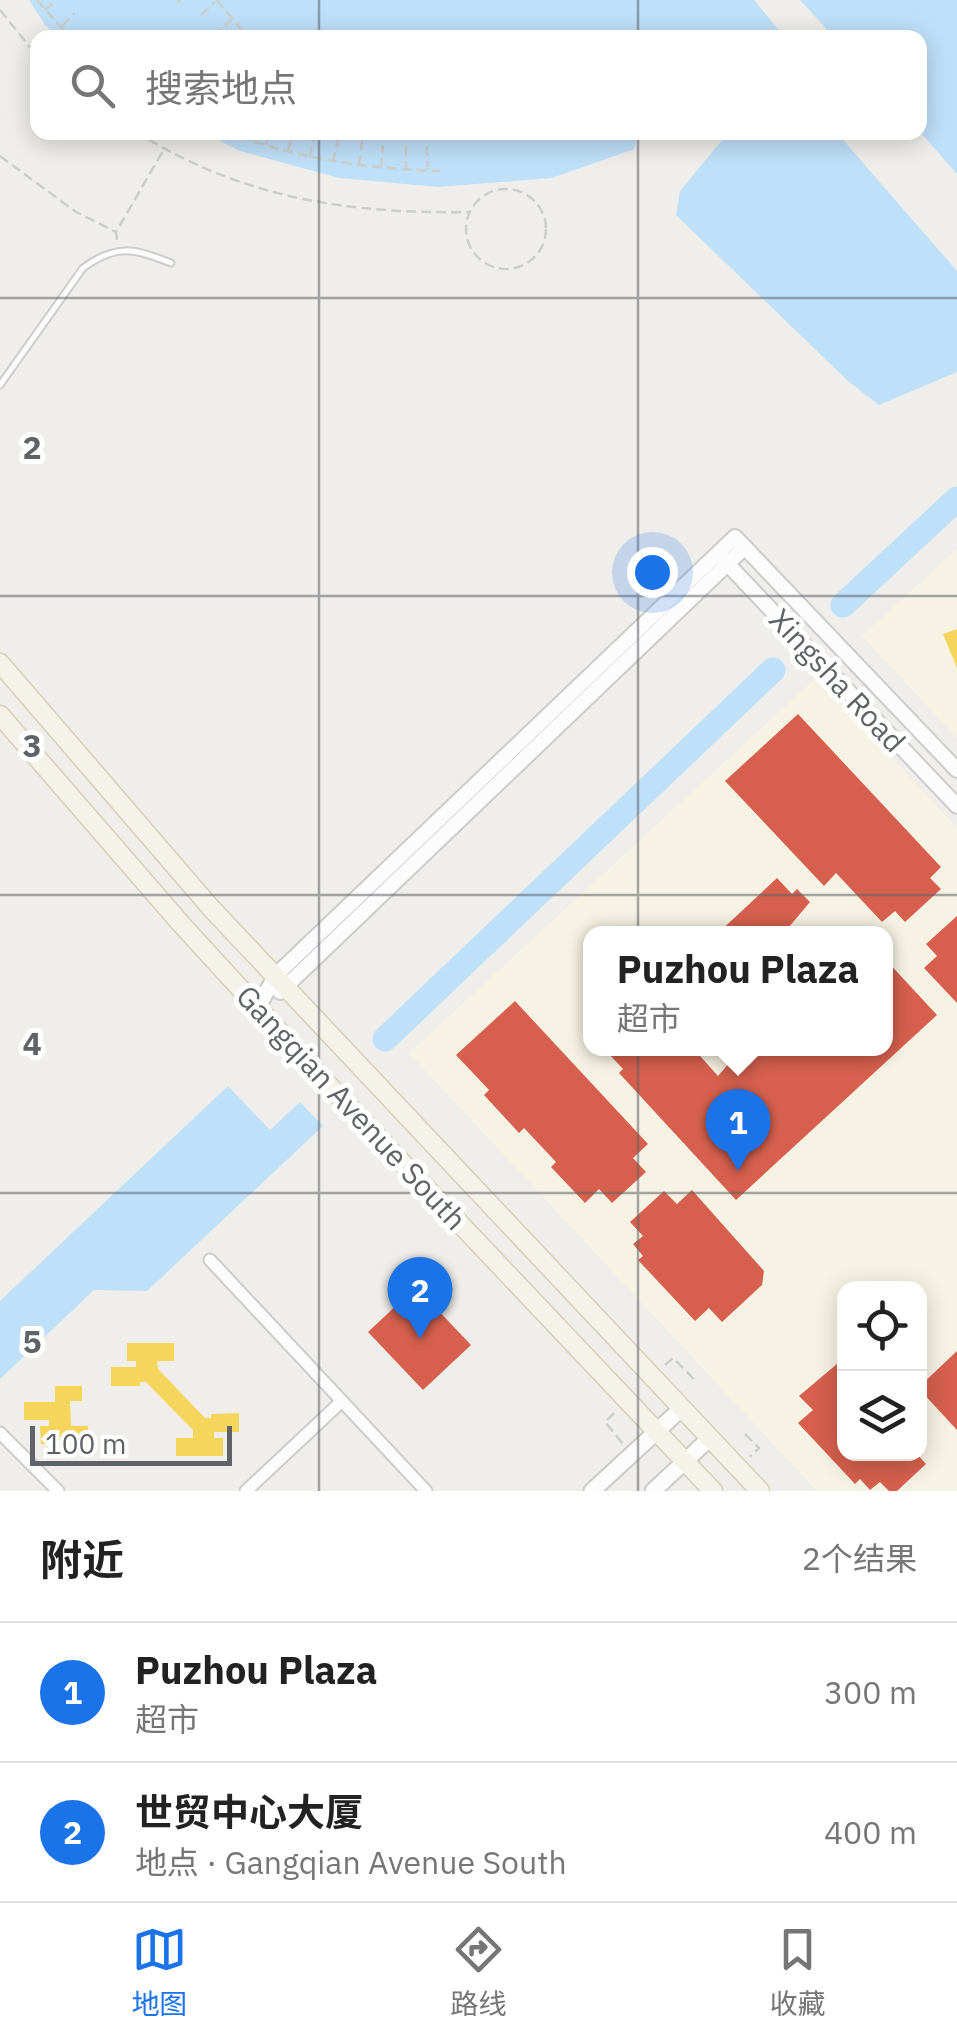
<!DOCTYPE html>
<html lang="zh">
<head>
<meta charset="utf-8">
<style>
  :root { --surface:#fff; --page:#f2f2f2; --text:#222; --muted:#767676; --line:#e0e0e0; --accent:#1a73e8 }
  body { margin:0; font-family:"IBM Plex Sans","Noto Sans SC",sans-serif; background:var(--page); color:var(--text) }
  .controls { position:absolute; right:30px; bottom:30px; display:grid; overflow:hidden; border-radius:20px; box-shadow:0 5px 25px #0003 }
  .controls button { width:90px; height:90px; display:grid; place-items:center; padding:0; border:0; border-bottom:2px solid var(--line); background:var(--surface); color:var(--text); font:50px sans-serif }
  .scale { position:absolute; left:30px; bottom:25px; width:202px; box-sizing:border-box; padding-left:10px; border:5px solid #5f6368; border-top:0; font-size:28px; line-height:35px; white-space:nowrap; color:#5f6368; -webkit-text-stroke:8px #fff; paint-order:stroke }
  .you { position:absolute; left:652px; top:572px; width:35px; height:35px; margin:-25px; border:8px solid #fff; border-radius:50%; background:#1a73e8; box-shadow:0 0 0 15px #1a73e833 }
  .badge { display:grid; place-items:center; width:65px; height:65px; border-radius:50%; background:var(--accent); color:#fff; font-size:32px; font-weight:700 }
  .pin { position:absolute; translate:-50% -82px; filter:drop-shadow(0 2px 5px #0008) }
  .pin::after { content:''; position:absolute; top:52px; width:35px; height:30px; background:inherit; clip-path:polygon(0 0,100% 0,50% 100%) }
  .popup { position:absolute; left:583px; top:926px; width:310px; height:130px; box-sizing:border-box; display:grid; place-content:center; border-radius:20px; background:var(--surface); filter:drop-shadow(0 2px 8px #0005); font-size:32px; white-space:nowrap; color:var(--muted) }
  .popup b { font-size:38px; color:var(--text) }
  .popup::after { content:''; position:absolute; left:50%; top:100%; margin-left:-20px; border:20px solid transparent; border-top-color:var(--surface) }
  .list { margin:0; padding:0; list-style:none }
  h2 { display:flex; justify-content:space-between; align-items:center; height:130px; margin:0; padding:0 40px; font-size:42px }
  h2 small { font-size:32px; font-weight:400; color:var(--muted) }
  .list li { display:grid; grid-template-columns:65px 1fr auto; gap:30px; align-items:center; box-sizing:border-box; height:140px; padding:0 40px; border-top:2px solid var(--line) }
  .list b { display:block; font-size:38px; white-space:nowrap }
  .list p { margin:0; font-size:32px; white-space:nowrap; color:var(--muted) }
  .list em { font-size:32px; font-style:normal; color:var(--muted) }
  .icon { flex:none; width:55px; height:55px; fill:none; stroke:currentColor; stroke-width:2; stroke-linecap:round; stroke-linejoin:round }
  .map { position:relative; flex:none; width:957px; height:1491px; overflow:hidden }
  .search { position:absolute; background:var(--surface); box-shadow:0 5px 25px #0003; left:30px; right:30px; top:30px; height:110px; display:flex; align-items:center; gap:25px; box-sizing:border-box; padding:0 35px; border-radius:20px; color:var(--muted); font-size:38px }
  .sheet { height:410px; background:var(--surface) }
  nav { display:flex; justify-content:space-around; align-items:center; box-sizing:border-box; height:140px; border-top:2px solid var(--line); background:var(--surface); font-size:28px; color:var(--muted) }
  nav a { display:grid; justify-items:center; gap:5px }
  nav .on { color:var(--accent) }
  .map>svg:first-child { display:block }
  .commercial { fill:#f7f3e4; fill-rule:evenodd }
  .water { fill:#bfe0f9 }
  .homes { fill:#f6d55c }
  .shops { fill:#d6604d }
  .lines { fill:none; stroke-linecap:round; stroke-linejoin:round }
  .river { stroke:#bfe0f9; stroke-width:25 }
  .service-casing { stroke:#cbcccc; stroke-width:9 }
  .minor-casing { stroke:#cbcccc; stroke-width:15 }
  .tertiary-casing { stroke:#cbcccc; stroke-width:18 }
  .secondary-casing { stroke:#cacacb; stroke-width:19 }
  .primary-casing { stroke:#d7ceb8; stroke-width:21 }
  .path { stroke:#cacfcc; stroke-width:2.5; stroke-dasharray:10 5; stroke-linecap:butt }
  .service { stroke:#fdfcfc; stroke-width:5 }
  .minor { stroke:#fdfcfc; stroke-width:11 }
  .tertiary { stroke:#fdfcfc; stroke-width:14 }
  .secondary { stroke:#fdfcfc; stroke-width:15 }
  .primary { stroke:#f4f2e9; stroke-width:18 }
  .grid { fill:none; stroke:#5f6368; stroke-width:2.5; stroke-opacity:0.55 }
  .labels { text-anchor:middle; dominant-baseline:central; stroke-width:10; stroke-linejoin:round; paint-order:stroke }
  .street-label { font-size:30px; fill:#5f6368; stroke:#fff }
  .grid-label { font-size:32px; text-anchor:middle; font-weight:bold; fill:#5f6368; stroke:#fff; stroke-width:10; stroke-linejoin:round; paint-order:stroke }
</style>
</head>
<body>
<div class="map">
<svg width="957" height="1491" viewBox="0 0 957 1491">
  <rect width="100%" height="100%" fill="#efeeea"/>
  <g class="commercial">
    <polygon points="957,549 957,738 862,636"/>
    <path d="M 817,677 L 957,828 L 957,1491 L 817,1491 L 409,1053 ZM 590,934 L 886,934 L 886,1048 L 590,1048 ZM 844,1288 L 920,1288 L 920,1454 L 844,1454 Z"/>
  </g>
  <g class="water">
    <polygon points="29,0 754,0 783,35 779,38 59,38 45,25"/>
    <polygon points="800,0 957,0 957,174 920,132 920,38 834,37"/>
    <polygon points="204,133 638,133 634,149 552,178 438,187 339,178 240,151"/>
    <polygon points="728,133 837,133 957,271 957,372 879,405 848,381 676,215 680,191"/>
    <polygon points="228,1086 270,1130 300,1102 323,1126 147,1291 94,1290 0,1379 0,1301"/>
  </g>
  <g class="homes">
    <polygon points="957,629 957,668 943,634"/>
    <polygon points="127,1343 174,1343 174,1361 157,1361 158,1369 205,1418 211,1418 211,1414 239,1413 239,1432 214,1432 214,1438 223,1438 223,1456 176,1456 176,1438 193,1438 193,1430 146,1382 140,1382 140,1386 111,1386 111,1367 136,1367 136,1361 127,1361"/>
    <polygon points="55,1386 82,1386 82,1401 70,1401 71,1426 88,1426 88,1444 41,1444 40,1426 49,1426 49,1420 24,1420 24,1402 55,1402"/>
  </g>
  <g class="shops">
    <polygon points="798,714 941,867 930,878 941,889 905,922 895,911 882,922 836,873 824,886 725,781"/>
    <polygon points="777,878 792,894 797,889 810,902 783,934 717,934"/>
    <polygon points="957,916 957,1003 924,968 937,956 926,944"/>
    <polygon points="886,960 937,1015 736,1200 619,1073 623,1069 610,1055 617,1048 693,1048 718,1076 742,1048 886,1048"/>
    <polygon points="515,1001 648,1144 633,1158 646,1172 612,1203 599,1189 585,1203 551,1167 556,1162 524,1128 519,1133 484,1095 489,1090 456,1055"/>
    <polygon points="692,1190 764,1271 762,1285 722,1322 709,1308 695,1321 638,1260 643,1256 633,1244 643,1236 630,1222 664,1191 677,1204"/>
    <polygon points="416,1287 471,1345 423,1390 368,1332"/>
    <polygon points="957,1351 957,1430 920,1390 920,1386"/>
    <polygon points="844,1358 844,1454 917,1454 926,1464 897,1491 889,1491 880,1482 870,1490 860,1479 855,1484 798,1423 813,1410 799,1396"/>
  </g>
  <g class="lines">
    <g class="river">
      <polyline points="843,605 957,499"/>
      <polyline points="385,1039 773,670"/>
    </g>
    <defs>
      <path id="service" d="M 0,385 L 83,268 C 116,244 133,248 171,263"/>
      <g id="minor">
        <polyline points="210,1260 426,1491"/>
        <polyline points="0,1433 58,1491"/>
        <polyline points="246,1491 342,1401"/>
      </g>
      <g id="tertiary">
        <polyline points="722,558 957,806"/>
        <polyline points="280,992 745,547"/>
        <polyline points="258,1008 275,976 735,537 957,770"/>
      </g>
      <g id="secondary">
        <polyline points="592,1491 682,1408"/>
        <polyline points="653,1491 710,1438"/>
      </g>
      <g id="primary">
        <polyline points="0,663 211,908 760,1491"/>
        <polyline points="0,715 182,925 323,1079 713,1491"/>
      </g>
    </defs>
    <use href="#service" class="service-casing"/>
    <use href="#minor" class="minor-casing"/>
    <use href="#tertiary" class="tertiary-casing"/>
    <use href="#secondary" class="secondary-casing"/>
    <use href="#primary" class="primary-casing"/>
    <g class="path">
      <polyline points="37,0 70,38"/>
      <polyline points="217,0 248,38"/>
      <polyline points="178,2 180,0"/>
      <polyline points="0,10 38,57"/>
      <polyline points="45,10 57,0"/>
      <polyline points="201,15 215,2"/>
      <polyline points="62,26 75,13"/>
      <polyline points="214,36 231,20"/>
      <polyline points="85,38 95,27"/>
      <path d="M 136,132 C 242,198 346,214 470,212"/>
      <path d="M 226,132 C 296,158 366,169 440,171"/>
      <polyline points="266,145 270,132"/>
      <polyline points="406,146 406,170"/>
      <polyline points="427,146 428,169"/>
      <polyline points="288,150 294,132"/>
      <polyline points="0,156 76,212 116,232"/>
      <polyline points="310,157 314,134"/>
      <polyline points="333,162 338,140"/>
      <polyline points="359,165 362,141"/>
      <polyline points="381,168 383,145"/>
      <circle cx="506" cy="229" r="40"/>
      <polyline points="117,240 116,232 163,151"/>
      <polyline points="665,1365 673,1358 696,1381"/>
      <polyline points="614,1413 605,1422 623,1444"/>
      <polyline points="745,1434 759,1448 750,1457"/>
    </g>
    <use href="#service" class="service"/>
    <use href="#minor" class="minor"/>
    <use href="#tertiary" class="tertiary"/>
    <use href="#secondary" class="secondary"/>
    <use href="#primary" class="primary"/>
  </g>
  <path class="grid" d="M 319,0 L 319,38M 638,0 L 638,38M 319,132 L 319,1491M 638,132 L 638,1491M 0,298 L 957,298M 0,596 L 957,596M 0,895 L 957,895M 0,1193 L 957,1193"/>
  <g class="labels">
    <g class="street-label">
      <text transform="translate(838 680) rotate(47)">Xingsha Road</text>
      <text transform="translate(352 1107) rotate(47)">Gangqian Avenue South</text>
    </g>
  </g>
  <g class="grid-label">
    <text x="32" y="459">2</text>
    <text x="32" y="757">3</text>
    <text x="32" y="1055">4</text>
    <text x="32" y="1353">5</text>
  </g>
</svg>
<div class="controls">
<button><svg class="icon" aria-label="locate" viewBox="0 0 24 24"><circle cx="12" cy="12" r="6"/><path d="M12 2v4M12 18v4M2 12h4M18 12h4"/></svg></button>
<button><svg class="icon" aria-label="layers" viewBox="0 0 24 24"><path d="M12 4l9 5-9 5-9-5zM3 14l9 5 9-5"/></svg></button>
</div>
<div class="scale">100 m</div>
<div class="you"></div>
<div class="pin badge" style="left:738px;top:1171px">1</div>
<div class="popup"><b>Puzhou Plaza</b>超市</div>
<div class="pin badge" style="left:420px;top:1339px">2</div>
<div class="search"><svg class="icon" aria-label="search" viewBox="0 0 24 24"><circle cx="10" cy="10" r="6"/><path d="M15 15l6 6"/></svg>搜索地点</div>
</div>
<section class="sheet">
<h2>附近<small>2个结果</small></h2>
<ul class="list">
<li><span class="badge">1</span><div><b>Puzhou Plaza</b><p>超市</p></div><em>300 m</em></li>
<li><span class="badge">2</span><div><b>世贸中心大厦</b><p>地点 · Gangqian Avenue South</p></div><em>400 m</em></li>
</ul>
</section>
<nav>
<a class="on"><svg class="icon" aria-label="map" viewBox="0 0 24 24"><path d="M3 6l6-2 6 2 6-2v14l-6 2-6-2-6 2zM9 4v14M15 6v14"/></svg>地图</a>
<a><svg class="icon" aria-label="directions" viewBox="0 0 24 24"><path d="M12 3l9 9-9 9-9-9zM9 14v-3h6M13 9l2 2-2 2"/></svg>路线</a>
<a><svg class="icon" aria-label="saved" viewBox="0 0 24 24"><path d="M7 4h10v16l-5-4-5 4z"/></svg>收藏</a>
</nav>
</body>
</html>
